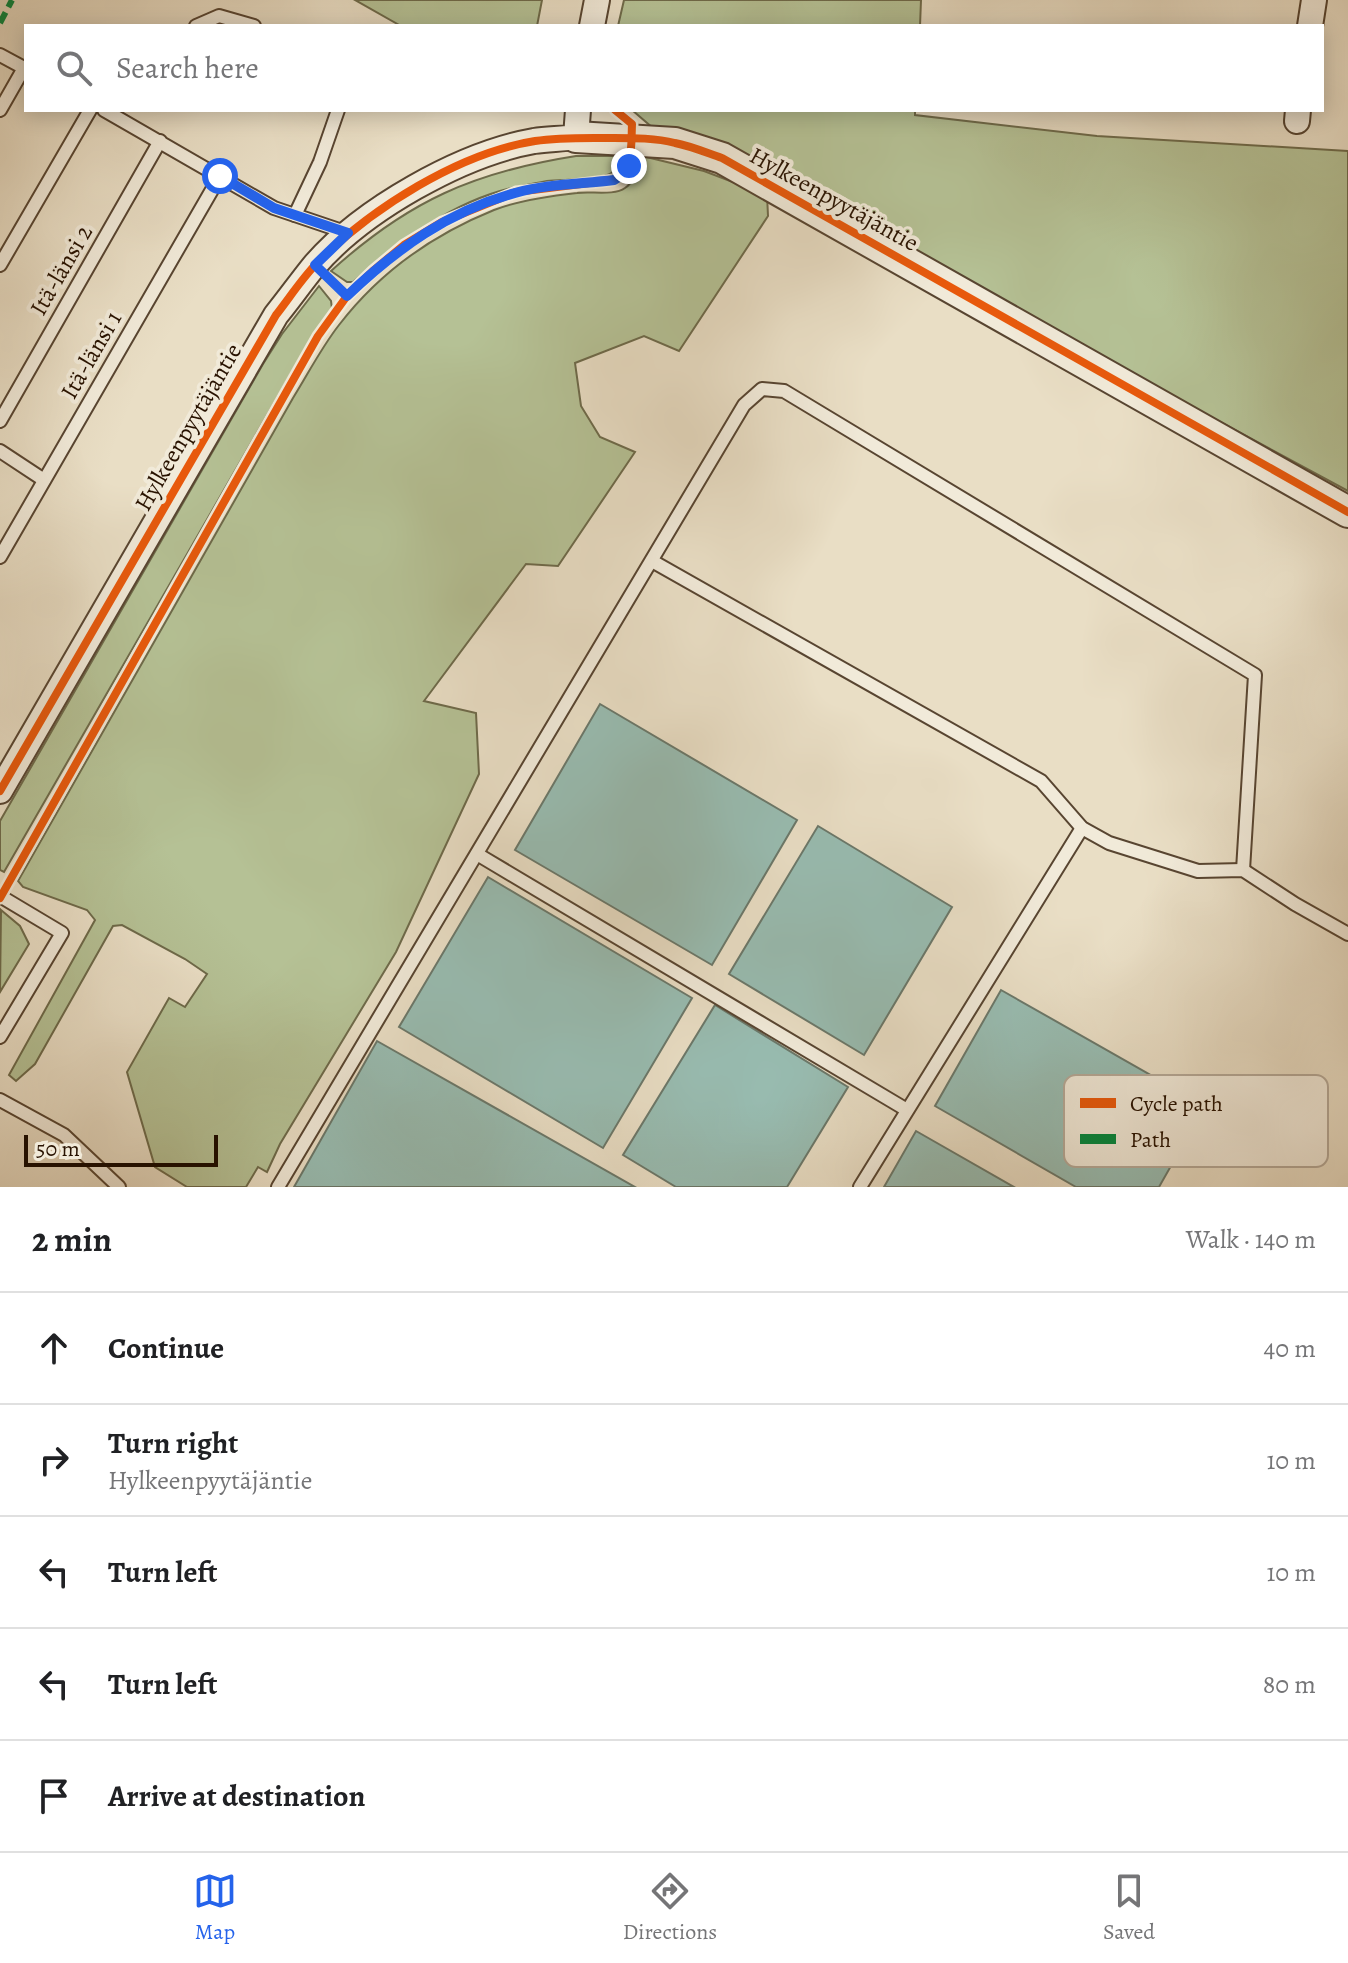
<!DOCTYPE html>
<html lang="en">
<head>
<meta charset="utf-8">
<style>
  :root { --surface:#fff; --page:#f6f6f6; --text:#202124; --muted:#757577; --line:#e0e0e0; --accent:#2563eb }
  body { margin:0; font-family:Alegreya,serif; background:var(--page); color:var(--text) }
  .scale { position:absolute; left:24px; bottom:20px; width:194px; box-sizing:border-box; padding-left:8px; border:4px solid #281200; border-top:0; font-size:22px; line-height:28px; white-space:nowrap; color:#281200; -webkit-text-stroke:6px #f1ead9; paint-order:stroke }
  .stop { position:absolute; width:24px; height:24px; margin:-18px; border:6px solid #2563eb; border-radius:50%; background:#fff }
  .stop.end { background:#2563eb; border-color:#fff; box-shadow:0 2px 8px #0008 }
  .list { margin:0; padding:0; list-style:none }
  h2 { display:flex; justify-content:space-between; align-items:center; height:104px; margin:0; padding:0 32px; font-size:34px }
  h2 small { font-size:26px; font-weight:400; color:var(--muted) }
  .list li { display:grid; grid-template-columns:52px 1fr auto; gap:24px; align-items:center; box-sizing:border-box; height:112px; padding:0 32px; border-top:2px solid var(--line) }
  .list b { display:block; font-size:30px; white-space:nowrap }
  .list p { margin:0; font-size:26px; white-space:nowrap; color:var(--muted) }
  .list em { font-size:26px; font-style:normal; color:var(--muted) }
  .icon { flex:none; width:44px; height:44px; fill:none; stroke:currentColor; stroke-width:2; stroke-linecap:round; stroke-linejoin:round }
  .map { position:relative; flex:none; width:1348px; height:1187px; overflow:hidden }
  .search { position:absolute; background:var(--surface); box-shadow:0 4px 20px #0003; left:24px; right:24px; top:24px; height:88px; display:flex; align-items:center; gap:20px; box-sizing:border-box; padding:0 28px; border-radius:0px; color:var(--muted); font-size:30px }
  .sheet { height:664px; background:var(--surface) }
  nav { display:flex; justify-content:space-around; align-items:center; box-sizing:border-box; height:112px; border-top:2px solid var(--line); background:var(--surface); font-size:22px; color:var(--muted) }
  nav a { display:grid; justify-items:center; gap:4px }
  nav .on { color:var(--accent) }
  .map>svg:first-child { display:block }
  .green { fill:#b5c195; stroke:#6e6a4a; stroke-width:2 }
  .water { fill:#98bcb1; stroke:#6b786a; stroke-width:2 }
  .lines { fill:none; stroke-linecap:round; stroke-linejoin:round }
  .service-casing { stroke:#584531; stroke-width:16 }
  .minor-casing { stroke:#584531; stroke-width:28 }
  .tertiary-casing { stroke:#584531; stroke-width:34 }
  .service { stroke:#f1ead9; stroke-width:12 }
  .minor { stroke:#f1ead9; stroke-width:24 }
  .tertiary { stroke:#f1ead9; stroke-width:30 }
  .quiet { stroke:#00873e; stroke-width:6; stroke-dasharray:12 6; stroke-linecap:butt }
  .cycleway-casing { stroke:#f1ead9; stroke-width:13 }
  .cycleway { stroke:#e8590c; stroke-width:8 }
  .route { stroke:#2563eb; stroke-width:10 }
  .labels { text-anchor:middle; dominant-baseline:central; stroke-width:8; stroke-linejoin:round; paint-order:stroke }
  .street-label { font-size:24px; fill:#281200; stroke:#f1ead9 }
  .key { fill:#f1ead9; stroke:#b5a998; stroke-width:2 }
  .key-label { font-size:22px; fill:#281200 }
</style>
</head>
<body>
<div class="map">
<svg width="1348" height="1187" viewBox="0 0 1348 1187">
  <rect width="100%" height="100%" fill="#e9dec5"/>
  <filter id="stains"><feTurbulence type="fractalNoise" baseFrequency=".0025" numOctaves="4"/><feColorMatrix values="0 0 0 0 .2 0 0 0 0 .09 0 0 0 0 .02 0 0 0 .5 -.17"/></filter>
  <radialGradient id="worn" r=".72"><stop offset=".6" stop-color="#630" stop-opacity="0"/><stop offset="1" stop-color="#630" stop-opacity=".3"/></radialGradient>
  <g class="green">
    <polygon points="355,0 542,0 537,26 401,26"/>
    <polygon points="624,0 921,0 920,26 618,26"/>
    <polygon points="632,110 915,110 915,115 1097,136 1348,151 1348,491 694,137 653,128"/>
    <path d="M 638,155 L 704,171 L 767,195 L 768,216 L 679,351 L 644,336 L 575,363 L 581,406 L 600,437 L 635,452 L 558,566 L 526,564 L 424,701 L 476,713 L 479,774 L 396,952 L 280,1144 L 267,1172 L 258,1167 L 246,1187 L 187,1187 L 155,1167 L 127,1072 L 169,998 L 185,1007 L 207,974 L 185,959 L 122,925 L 113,926 L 35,1064 L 16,1081 L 9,1075 L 95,920 L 87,910 L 23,887 L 18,881 L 293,398 C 308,374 321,348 339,325 C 379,273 432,235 494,210 C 519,200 550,196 577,193 C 591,191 614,196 625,188 C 636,181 636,167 638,155 Z"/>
    <path d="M 576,156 L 619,156 C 619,162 619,169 613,172 C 601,181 563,179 547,181 C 536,183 526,185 516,187 C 454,200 401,241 353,282 L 347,282 L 331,271 C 408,201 474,172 576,156 Z"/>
    <polygon points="319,286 331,301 332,309 308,344 4,872 0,870 0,821 263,364 282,334"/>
    <polygon points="1,910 20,926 29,944 0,992"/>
  </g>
  <g class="water">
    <polygon points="600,704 797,820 712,965 515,850"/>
    <polygon points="818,826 952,907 864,1055 729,974"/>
    <polygon points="488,877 692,998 603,1148 399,1027"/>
    <polygon points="1001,990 1205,1106 1159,1187 1076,1187 935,1106"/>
    <polygon points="715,1005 848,1087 787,1187 676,1187 623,1155"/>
    <polygon points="377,1041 635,1187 294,1187"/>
    <polygon points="916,1131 1014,1187 884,1187"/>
  </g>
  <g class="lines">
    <defs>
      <g id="service">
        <polyline points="196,26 219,16 254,26"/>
        <polyline points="0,55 26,69"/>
        <polyline points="0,110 24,68"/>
        <polyline points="104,110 274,208 348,233"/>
        <polyline points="295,215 320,162 338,110"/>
        <polyline points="0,265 90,110"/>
        <polyline points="0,421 160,141"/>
        <polyline points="0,451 44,480"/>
        <polyline points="0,557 220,176"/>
        <polyline points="652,561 1041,781 1082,828 1109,843 1198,871 1243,870 1295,904 1348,934"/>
        <polyline points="477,854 907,1110"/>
        <polyline points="0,896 62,933 0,1037"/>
        <polyline points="0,1100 64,1135 119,1187"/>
        <polyline points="278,1187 744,405 762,389 784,391 1255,675 1243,870"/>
        <polyline points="860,1187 1082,828"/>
      </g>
      <g id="minor">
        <polyline points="592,26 597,0"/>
        <polyline points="1310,26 1314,0"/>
        <polyline points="1297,121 1298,110"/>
        <path d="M 0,791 L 276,315 C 289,299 301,282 314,266 C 362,210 461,154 534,141 C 548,139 562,139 576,137 L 578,110"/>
      </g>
      <polyline id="tertiary" points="576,137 675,143 722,158 1348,512"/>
    </defs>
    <use href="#service" class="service-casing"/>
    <use href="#minor" class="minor-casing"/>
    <use href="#tertiary" class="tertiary-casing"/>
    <use href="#service" class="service"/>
    <use href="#minor" class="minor"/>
    <use href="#tertiary" class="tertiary"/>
    <polyline class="quiet" points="0,23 12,0"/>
    <defs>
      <g id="cycleway">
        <path d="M 0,791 L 276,315 C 290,297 303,277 318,262 C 372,208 459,153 535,141 C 561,137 588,138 614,138 C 634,138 656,138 675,143 C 691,146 707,153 722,158 L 1348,512"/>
        <path d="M 0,898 L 318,336 L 347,296 L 374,270 L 404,245 L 442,222 L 516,192 L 614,180 C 634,169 631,145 632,124 L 615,110"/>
      </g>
    </defs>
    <use href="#cycleway" class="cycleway-casing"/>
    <use href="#cycleway" class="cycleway"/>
  </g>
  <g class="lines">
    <path class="route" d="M 220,176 L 274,208 L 348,233 L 315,265 L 347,296 C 396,249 449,211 515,193 C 546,184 582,184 614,180 L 622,175 L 629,166"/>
  </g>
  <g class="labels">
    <g class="street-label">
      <text transform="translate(834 199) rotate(29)">Hylkeenpyytäjäntie</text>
      <text transform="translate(61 270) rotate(-60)">Itä-länsi 2</text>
      <text transform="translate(91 355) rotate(-60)">Itä-länsi 1</text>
      <text transform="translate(188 427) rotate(-60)">Hylkeenpyytäjäntie</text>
    </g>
  </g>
  <rect x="1064" y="1075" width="264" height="92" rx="12" class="key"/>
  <rect x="1080" y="1098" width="36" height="10" fill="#e8590c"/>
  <rect x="1080" y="1134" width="36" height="10" fill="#00873e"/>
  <g class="key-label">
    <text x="1130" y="1111">Cycle path</text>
    <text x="1130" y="1147">Path</text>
  </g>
  <rect width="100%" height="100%" filter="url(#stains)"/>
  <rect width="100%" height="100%" fill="url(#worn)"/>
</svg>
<div class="scale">50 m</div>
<div class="stop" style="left:220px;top:176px"></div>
<div class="stop end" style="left:629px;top:166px"></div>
<div class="search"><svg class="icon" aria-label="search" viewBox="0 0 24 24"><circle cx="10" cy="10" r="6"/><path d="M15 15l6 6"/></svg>Search here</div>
</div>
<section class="sheet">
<h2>2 min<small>Walk · 140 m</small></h2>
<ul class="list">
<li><svg class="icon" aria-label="ahead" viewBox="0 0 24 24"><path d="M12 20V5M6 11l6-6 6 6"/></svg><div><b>Continue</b></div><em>40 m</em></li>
<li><svg class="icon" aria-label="right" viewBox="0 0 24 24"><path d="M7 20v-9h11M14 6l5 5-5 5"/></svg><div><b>Turn right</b><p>Hylkeenpyytäjäntie</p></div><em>10 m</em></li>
<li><svg class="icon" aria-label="left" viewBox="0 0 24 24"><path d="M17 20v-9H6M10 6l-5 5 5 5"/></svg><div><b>Turn left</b></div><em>10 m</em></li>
<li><svg class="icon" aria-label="left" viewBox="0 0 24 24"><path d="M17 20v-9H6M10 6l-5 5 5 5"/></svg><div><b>Turn left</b></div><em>80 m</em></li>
<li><svg class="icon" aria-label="arrive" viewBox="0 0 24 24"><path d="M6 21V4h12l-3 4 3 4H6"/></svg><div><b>Arrive at destination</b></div></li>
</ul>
</section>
<nav>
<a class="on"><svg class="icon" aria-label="map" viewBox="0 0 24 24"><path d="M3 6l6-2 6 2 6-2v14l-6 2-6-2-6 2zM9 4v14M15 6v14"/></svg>Map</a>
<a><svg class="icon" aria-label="directions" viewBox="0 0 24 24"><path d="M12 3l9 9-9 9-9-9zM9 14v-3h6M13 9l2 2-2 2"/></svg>Directions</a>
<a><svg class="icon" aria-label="saved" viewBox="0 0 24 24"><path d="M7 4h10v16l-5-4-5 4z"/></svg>Saved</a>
</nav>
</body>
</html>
